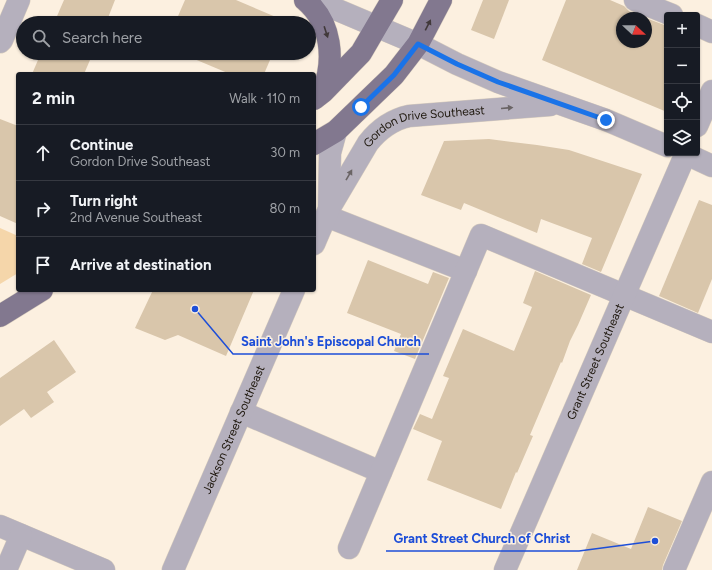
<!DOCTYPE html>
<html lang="en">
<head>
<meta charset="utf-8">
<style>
  :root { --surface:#171b24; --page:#242831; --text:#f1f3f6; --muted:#9ea1a6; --line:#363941 }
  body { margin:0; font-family:Figtree,sans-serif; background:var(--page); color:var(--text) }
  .controls { position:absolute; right:12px; top:12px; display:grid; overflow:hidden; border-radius:4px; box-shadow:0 1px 3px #0004 }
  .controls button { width:36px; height:36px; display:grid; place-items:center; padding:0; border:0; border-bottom:1px solid var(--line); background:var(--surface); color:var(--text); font:20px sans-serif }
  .compass { position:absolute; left:616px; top:12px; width:36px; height:36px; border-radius:50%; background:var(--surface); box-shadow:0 1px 3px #0004; rotate:112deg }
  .stop { position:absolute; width:12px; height:12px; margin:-9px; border:3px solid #1a73e8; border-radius:50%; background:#fff }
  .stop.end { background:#1a73e8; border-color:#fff; box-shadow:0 1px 4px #0008 }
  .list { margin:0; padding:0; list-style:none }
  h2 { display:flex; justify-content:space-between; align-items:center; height:52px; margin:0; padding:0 16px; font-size:17px }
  h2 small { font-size:13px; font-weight:400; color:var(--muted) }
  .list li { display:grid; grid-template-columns:26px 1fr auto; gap:12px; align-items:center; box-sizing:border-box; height:56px; padding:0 16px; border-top:1px solid var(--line) }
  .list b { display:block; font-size:15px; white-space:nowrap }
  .list p { margin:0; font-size:13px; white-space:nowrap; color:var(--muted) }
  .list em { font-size:13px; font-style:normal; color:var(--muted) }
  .icon { flex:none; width:22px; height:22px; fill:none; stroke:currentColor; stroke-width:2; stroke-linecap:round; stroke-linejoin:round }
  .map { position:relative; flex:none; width:712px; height:570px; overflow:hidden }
  .search { position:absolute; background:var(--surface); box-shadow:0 1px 3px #0004; left:16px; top:16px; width:300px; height:44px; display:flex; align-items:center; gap:10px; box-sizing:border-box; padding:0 14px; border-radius:22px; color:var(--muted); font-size:15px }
  .panel { position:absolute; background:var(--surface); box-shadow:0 1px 3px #0004; left:16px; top:72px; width:300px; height:220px; border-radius:4px }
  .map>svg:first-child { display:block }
  .green { fill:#f5d6aa }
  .building { fill:#d9c6ab; fill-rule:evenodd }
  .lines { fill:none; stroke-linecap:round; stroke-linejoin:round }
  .minor-casing { stroke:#d8cdbe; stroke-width:23 }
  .major-casing { stroke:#d8cdbe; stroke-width:23 }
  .minor { stroke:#b5b0bd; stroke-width:22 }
  .major { stroke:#82788f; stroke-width:22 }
  .oneway { fill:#41393a }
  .oneway2 { fill:#6a6465 }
  .route { stroke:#1a73e8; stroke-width:5 }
  .labels { text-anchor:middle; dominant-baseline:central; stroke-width:3; stroke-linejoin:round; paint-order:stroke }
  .street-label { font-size:12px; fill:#1e170d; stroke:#fcf0e0 }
  .leader { fill:none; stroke:#1d4ed8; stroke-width:1.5 }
  .callout-dot { fill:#1d4ed8; stroke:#fcf0e0; stroke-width:1.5 }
  .callout-label { font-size:13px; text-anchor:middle; font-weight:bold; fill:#1d4ed8; stroke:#fcf0e0; stroke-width:3; stroke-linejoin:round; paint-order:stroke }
</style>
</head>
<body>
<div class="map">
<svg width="712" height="570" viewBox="0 0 712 570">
  <rect width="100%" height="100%" fill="#fcf0e0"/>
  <polygon class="green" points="0,228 18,236 18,273 0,284"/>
  <g class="building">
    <polygon points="64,0 115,0 106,23 54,23"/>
    <polygon points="185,0 236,0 290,23 175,23"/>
    <polygon points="483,0 509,0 494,39 471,30"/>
    <path d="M 566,0 L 610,0 L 624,6 L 630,12 L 667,26 L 667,112 L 542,60 ZM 622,18 L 646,18 L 646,42 L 622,42 Z"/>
    <polygon points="41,53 93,53 84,74 32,74"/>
    <polygon points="180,53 273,53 264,74 230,74"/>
    <polygon points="0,119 18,126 18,224 0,216"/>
    <polygon points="489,139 537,145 569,150 642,174 601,272 582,264 592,238 541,219 537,233 464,203 461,210 421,195 444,141"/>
    <polygon points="699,200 712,205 712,279 698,313 659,296"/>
    <polygon points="368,260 428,284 433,272 449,278 415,359 394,351 401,334 347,313"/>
    <polygon points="535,271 591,295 578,325 570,341 562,363 561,362 530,435 533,436 517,473 516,472 501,509 427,480 442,441 413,429 420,414 432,419 449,378 443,376 463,329 514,351 532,307 523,303"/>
    <polygon points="153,290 254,290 226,356 178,335 165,340 135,328"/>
    <polygon points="54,340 76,372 47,392 54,402 31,418 24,409 0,426 0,378"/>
    <polygon points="648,507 682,521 663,565 662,570 577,570 592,533 631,549"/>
  </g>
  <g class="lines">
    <defs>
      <g id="minor">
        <polyline points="314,0 418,44 457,64 498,82 606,120 667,146"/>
        <polyline points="635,0 672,15"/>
        <polyline points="697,25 712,32"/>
        <polyline points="0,42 2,40 19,0"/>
        <polyline points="697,126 712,91"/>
        <polyline points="684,153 712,166"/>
        <path id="s1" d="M 329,209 L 368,143 C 379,129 391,120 409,116 L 550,105"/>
        <polyline points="326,216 466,271"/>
        <polyline points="314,244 329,209 330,153 336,131"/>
        <polyline points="241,412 381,472"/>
        <polyline points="0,526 104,570"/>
        <polyline points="349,548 481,235 712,332"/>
        <polyline points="6,570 21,535"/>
        <path id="s2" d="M 173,570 L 294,290"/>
        <path id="s3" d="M 505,570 L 686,153"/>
        <polyline points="674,570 712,482"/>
      </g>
      <g id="major">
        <path d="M 305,0 C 332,23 335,60 323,91"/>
        <polyline points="314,99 323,92 361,53 392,0"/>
        <polyline points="314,144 336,131 394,75 418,44 441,0"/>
        <polyline points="0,316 42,290"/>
      </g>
    </defs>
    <use href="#minor" class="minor-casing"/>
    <use href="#major" class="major-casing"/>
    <use href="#minor" class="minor"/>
    <use href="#major" class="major"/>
  </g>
  <defs><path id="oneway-solid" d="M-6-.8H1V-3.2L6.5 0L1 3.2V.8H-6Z"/></defs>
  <g class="oneway">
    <use href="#oneway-solid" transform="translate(428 25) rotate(-63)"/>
    <use href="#oneway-solid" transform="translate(326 32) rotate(72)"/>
  </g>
  <g class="oneway2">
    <use href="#oneway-solid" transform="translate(507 108) rotate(-5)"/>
    <use href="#oneway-solid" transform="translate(349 175) rotate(-60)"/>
  </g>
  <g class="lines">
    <polyline class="route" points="361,107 394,75 418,44 457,64 498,82 606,120"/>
  </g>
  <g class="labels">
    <g class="street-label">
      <text stroke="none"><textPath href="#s1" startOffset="138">Gordon Drive Southeast</textPath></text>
      <text stroke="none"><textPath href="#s3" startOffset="227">Grant Street Southeast</textPath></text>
      <text stroke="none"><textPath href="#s2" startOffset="153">Jackson Street Southeast</textPath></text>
    </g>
  </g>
  <path class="leader" d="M195 309L233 354H429M655 541L579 551H386"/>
  <g class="callout-dot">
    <circle cx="195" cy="309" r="4"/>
    <circle cx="655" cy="541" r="4"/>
  </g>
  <g class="callout-label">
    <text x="331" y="346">Saint John's Episcopal Church</text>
    <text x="482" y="543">Grant Street Church of Christ</text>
  </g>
</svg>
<div class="controls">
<button>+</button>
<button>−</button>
<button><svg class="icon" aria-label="locate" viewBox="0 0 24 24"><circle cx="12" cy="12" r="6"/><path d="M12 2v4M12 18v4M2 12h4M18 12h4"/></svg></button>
<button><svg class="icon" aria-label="layers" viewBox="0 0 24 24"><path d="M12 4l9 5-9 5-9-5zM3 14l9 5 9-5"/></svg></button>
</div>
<svg class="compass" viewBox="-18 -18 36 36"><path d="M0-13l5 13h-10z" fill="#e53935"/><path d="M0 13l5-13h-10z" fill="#9ea1a6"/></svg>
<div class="stop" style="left:361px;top:107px"></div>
<div class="stop end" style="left:606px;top:120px"></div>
<div class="search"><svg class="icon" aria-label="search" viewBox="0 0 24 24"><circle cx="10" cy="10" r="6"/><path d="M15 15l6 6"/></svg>Search here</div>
<section class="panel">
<h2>2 min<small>Walk · 110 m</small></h2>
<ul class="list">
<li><svg class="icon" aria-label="ahead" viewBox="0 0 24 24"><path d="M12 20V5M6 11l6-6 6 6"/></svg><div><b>Continue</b><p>Gordon Drive Southeast</p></div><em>30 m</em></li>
<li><svg class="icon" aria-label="right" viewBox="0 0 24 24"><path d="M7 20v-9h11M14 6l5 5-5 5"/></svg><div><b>Turn right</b><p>2nd Avenue Southeast</p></div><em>80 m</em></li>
<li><svg class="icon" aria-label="arrive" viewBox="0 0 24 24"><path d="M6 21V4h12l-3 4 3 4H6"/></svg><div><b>Arrive at destination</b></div></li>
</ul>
</section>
</div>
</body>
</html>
